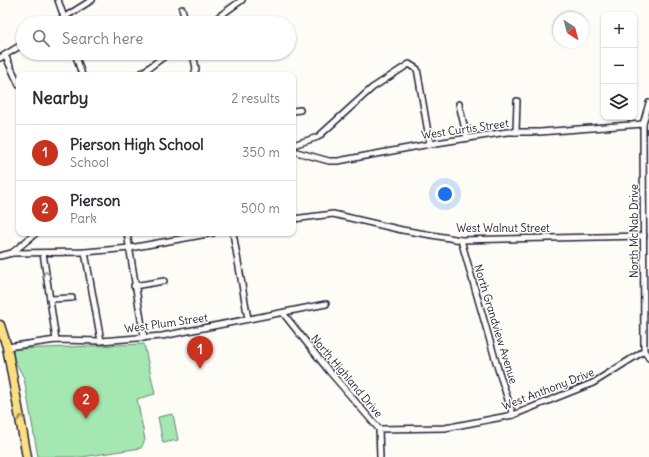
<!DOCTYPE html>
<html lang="en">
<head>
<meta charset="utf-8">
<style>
  :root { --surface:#fff; --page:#f2f2f3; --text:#2b2b33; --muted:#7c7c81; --line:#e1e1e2; --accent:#c8321e }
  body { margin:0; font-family:Delius,sans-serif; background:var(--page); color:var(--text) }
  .controls { position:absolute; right:12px; top:12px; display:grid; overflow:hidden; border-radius:8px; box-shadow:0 1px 3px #0004 }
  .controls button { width:36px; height:36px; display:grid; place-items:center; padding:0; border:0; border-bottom:1px solid var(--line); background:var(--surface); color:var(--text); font:20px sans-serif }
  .compass { position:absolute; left:553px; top:12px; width:36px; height:36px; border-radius:50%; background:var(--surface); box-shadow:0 1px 3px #0004; rotate:144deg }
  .you { position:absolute; left:445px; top:194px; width:14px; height:14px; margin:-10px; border:3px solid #fff; border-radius:50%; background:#1a73e8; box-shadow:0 0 0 6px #1a73e833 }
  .badge { display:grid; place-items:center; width:26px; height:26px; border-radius:50%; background:var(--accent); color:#fff; font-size:13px; font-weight:700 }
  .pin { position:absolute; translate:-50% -33px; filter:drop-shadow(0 1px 2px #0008) }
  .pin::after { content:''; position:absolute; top:21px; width:14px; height:12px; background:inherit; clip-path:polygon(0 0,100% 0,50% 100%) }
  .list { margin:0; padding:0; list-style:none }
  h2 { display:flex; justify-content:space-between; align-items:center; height:52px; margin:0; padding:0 16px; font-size:17px }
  h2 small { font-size:13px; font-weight:400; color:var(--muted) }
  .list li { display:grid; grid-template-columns:26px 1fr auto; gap:12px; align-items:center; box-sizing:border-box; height:56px; padding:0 16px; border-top:1px solid var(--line) }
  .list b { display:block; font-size:15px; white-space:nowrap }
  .list p { margin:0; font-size:13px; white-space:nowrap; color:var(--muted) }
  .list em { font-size:13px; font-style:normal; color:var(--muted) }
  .icon { flex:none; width:22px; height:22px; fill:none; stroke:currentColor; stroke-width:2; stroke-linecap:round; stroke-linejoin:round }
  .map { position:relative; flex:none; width:649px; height:457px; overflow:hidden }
  .search { position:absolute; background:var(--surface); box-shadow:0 1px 3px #0004; left:16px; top:16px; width:280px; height:44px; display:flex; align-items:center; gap:10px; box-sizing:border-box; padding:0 14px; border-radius:22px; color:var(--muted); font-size:15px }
  .panel { position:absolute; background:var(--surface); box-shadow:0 1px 3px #0004; left:16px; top:72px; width:280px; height:164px; border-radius:8px }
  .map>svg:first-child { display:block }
  .green { fill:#a5e7b1; stroke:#648476 }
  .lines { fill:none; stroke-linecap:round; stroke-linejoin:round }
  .minor-casing { stroke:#22223b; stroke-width:8 }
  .primary-casing { stroke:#22223b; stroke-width:11 }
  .minor { stroke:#fdfcf7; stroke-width:5 }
  .primary { stroke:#fddf80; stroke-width:8 }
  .oneway { stroke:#9a9aa2 }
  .oneway2 { stroke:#90805e }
  .labels { text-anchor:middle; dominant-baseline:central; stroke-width:3; stroke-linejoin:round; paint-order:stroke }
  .street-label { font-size:11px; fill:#22223b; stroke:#fdfcf7 }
</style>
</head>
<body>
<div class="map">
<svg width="649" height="457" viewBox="0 0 649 457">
  <rect width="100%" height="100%" fill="#fdfcf7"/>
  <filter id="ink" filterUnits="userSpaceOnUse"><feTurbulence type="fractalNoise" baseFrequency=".025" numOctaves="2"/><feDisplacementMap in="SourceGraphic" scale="8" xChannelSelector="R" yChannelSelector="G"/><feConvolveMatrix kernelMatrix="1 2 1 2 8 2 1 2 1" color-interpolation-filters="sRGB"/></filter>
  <g filter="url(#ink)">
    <g class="green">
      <polygon points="144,344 155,394 137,399 145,440 141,448 82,457 38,457 24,378 12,356 13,350 19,349"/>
      <polygon points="173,414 178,440 163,443 158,417"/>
    </g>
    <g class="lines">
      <defs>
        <g id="minor">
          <polyline points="58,0 66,23"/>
          <polyline points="182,9 186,23"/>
          <polyline points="55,23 92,0"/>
          <polyline points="210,23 242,0"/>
          <polyline points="75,53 82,75"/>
          <polyline points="193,53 196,69 194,75"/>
          <polyline points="5,55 19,85"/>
          <polyline points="0,58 23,44"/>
          <polyline points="139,75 169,53"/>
          <polyline points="649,103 643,124 644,351 649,358"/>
          <polyline points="459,104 467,138"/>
          <polyline points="293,111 300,110"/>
          <polyline points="516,132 517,101"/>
          <polyline points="293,145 318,137 372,88 409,64 417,69 418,74 430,144"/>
          <polyline points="293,151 329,161 338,161 430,144 507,132 540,132 643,124"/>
          <polyline points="293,219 333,214 402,230 461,240 644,236"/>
          <polyline points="127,233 144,338"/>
          <polyline points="233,233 248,319"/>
          <polyline points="461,240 498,369 513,415"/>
          <polyline points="85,252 101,341"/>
          <polyline points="12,253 85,252 130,248 213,233"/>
          <polyline points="43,253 56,340"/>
          <polyline points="0,256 12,253 36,233"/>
          <polyline points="134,286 164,281"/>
          <polyline points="50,299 72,298"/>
          <polyline points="283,313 329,371 379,429 380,457"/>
          <polyline points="7,347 56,340 101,341 162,336 326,304"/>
          <polyline points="379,429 445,428 513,415 593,383 644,351"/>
        </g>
        <polyline id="primary" points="0,325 7,347 27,457"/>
      </defs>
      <use href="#minor" class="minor-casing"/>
      <use href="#primary" class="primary-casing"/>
      <use href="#minor" class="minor"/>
      <use href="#primary" class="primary"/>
    </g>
    <defs><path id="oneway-chevron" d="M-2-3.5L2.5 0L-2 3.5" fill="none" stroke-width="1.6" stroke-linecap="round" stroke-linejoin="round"/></defs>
    <use class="oneway" href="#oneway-chevron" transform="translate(46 274) rotate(-99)"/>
    <use class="oneway2" href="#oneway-chevron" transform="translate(21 418) rotate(-99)"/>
  </g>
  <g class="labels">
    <g class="street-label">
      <text transform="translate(465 129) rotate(-8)">West Curtis Street</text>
      <text x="503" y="228">West Walnut Street</text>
      <text transform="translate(634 231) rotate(-90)">North McNab Drive</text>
      <text transform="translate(166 323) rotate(-8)">West Plum Street</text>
      <text transform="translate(496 324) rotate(73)">North Grandview Avenue</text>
      <text transform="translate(347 376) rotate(50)">North Highland Drive</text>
      <text transform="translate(548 389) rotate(-21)">West Anthony Drive</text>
    </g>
  </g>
</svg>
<div class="controls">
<button>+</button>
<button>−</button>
<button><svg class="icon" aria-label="layers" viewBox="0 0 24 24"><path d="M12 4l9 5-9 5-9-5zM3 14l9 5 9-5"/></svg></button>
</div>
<svg class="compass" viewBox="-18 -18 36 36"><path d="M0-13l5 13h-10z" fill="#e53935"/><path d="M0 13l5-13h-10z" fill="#7c7c81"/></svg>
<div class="you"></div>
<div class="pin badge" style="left:200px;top:369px">1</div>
<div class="pin badge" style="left:86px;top:419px">2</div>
<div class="search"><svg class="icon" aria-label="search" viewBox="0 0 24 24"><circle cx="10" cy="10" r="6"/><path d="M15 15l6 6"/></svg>Search here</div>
<section class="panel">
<h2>Nearby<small>2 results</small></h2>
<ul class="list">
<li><span class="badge">1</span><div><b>Pierson High School</b><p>School</p></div><em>350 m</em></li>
<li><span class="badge">2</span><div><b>Pierson</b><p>Park</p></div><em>500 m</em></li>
</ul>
</section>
</div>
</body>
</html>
